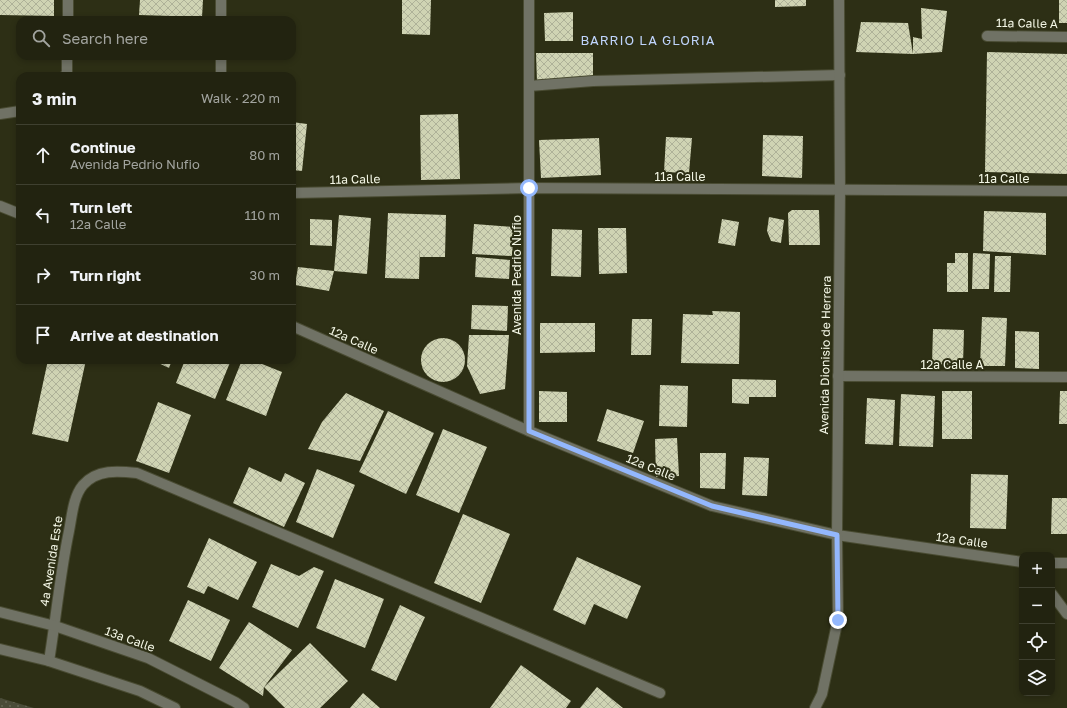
<!DOCTYPE html>
<html lang="en">
<head>
<meta charset="utf-8">
<style>
  :root { --surface:#222310; --page:#2a2b19; --text:#f1f3f6; --muted:#a2a49f; --line:#3f4030 }
  body { margin:0; font-family:"Golos Text",sans-serif; background:var(--page); color:var(--text) }
  .controls { position:absolute; right:12px; bottom:12px; display:grid; overflow:hidden; border-radius:8px; box-shadow:0 2px 6px #0003 }
  .controls button { width:36px; height:36px; display:grid; place-items:center; padding:0; border:0; border-bottom:1px solid var(--line); background:var(--surface); color:var(--text); font:20px sans-serif }
  .stop { position:absolute; width:12px; height:12px; margin:-9px; border:3px solid #93b7fd; border-radius:50%; background:#fff }
  .stop.end { background:#93b7fd; border-color:#fff; box-shadow:0 1px 4px #0008 }
  .list { margin:0; padding:0; list-style:none }
  h2 { display:flex; justify-content:space-between; align-items:center; height:52px; margin:0; padding:0 16px; font-size:17px }
  h2 small { font-size:13px; font-weight:400; color:var(--muted) }
  .list li { display:grid; grid-template-columns:26px 1fr auto; gap:12px; align-items:center; box-sizing:border-box; height:60px; padding:0 16px; border-top:1px solid var(--line) }
  .list b { display:block; font-size:15px; white-space:nowrap }
  .list p { margin:0; font-size:13px; white-space:nowrap; color:var(--muted) }
  .list em { font-size:13px; font-style:normal; color:var(--muted) }
  .icon { flex:none; width:22px; height:22px; fill:none; stroke:currentColor; stroke-width:2; stroke-linecap:round; stroke-linejoin:round }
  .map { position:relative; flex:none; width:1067px; height:708px; overflow:hidden }
  .search { position:absolute; background:var(--surface); box-shadow:0 2px 6px #0003; left:16px; top:16px; width:280px; height:44px; display:flex; align-items:center; gap:10px; box-sizing:border-box; padding:0 14px; border-radius:12px; color:var(--muted); font-size:15px }
  .panel { position:absolute; background:var(--surface); box-shadow:0 2px 6px #0003; left:16px; top:72px; width:280px; height:292px; border-radius:12px }
  .map>svg:first-child { display:block }
  .grass { fill:url(#grass-dots) }
  .building { fill:url(#building-cross-hatch) }
  .lines { fill:none; stroke-linecap:round; stroke-linejoin:round }
  .minor-casing { stroke:#494b32; stroke-width:12 }
  .tertiary-casing { stroke:#494b32; stroke-width:12 }
  .minor { stroke:#707265; stroke-width:10 }
  .tertiary { stroke:#707265; stroke-width:10 }
  .route { stroke:#93b7fd; stroke-width:5 }
  .labels { text-anchor:middle; dominant-baseline:central; stroke-width:4; stroke-linejoin:round; paint-order:stroke }
  .street-label { font-size:12px; fill:#f4f7e6; stroke:#2d2f15 }
  .neighbourhood-label { font-size:13px; letter-spacing:1px; fill:#bfd4fc; stroke:#2d2f15 }
</style>
</head>
<body>
<div class="map">
<svg width="1067" height="708" viewBox="0 0 1067 708">
  <defs>
    <pattern id="grass-dots" width="8" height="8" patternUnits="userSpaceOnUse"><rect width="8" height="8" fill="#4a4c38"/><path d="M2 2h.1M6 6h.1" fill="none" stroke="#656755" stroke-width="1.8" stroke-linecap="round"/></pattern>
    <pattern id="building-cross-hatch" width="8" height="8" patternUnits="userSpaceOnUse"><rect width="8" height="8" fill="#cfd3b3"/><path d="M0 0l8 8M0 8l8-8" fill="none" stroke="#aeb198"/></pattern>
  </defs>
  <rect width="100%" height="100%" fill="#2d2f15"/>
  <polygon class="grass" points="0,698 34,708 0,708"/>
  <g class="building">
    <polygon points="0,0 54,0 54,16 0,15"/>
    <polygon points="140,0 203,0 202,17 139,15"/>
    <polygon points="402,0 431,0 430,35 402,34"/>
    <polygon points="775,0 806,0 806,6 775,7"/>
    <rect x="1059" y="0" width="8" height="23"/>
    <polygon points="921,8 947,11 942,52 913,54 913,37 922,39"/>
    <polygon points="573,12 573,41 545,41 544,13"/>
    <polygon points="74,16 122,17 122,20 74,20"/>
    <polygon points="861,22 908,23 913,54 856,52"/>
    <polygon points="987,52 1067,54 1067,174 985,172"/>
    <polygon points="536,53 593,53 593,80 537,82"/>
    <polygon points="458,114 460,179 421,180 420,115"/>
    <polygon points="292,122 307,124 302,171 292,170"/>
    <polygon points="763,135 803,136 802,178 762,176"/>
    <polygon points="666,137 692,138 689,173 664,172"/>
    <polygon points="599,138 601,175 541,178 539,140"/>
    <polygon points="792,210 819,210 820,245 789,245 788,213"/>
    <polygon points="984,211 1046,213 1046,255 983,251"/>
    <polygon points="388,213 446,215 445,257 420,257 420,247 419,279 385,278"/>
    <polygon points="339,215 371,218 367,274 334,271"/>
    <polygon points="769,217 784,220 781,243 771,241 767,231"/>
    <polygon points="310,219 332,220 332,246 310,245"/>
    <polygon points="722,219 739,222 735,246 718,243"/>
    <polygon points="474,224 514,227 512,256 472,254"/>
    <polygon points="598,228 626,228 627,273 599,274"/>
    <polygon points="552,229 582,230 581,277 551,276"/>
    <polygon points="955,253 968,253 968,292 947,292 947,263 955,263"/>
    <polygon points="973,253 990,254 989,289 972,289"/>
    <polygon points="995,256 1011,256 1010,292 994,292"/>
    <polygon points="476,257 510,260 509,279 475,277"/>
    <polygon points="298,267 334,271 329,291 295,285"/>
    <polygon points="472,305 508,306 507,331 471,329"/>
    <polygon points="712,311 740,312 739,364 681,363 683,314 713,315"/>
    <polygon points="982,317 1007,318 1005,366 980,366"/>
    <polygon points="632,319 652,319 651,355 631,355"/>
    <polygon points="540,323 595,323 595,352 540,353"/>
    <polygon points="933,329 964,330 963,365 932,364"/>
    <polygon points="1015,331 1039,332 1039,369 1015,368"/>
    <polygon points="469,335 509,335 505,389 480,394 467,366"/>
    <circle cx="443" cy="360" r="22"/>
    <polygon points="48,360 86,360 68,442 32,434"/>
    <polygon points="152,360 172,360 169,368"/>
    <polygon points="185,360 231,360 215,399 176,383"/>
    <polygon points="242,360 252,360 282,372 266,416 226,400"/>
    <polygon points="732,379 776,380 776,397 749,397 749,404 732,403"/>
    <polygon points="660,385 688,386 687,427 659,426"/>
    <polygon points="539,391 567,392 567,422 539,422"/>
    <rect x="942" y="391" width="30" height="48"/>
    <polygon points="1060,391 1067,391 1067,424 1059,424"/>
    <polygon points="346,393 384,411 360,461 308,449 322,422"/>
    <polygon points="901,394 935,396 933,447 899,446"/>
    <polygon points="867,398 895,400 893,445 865,444"/>
    <polygon points="158,402 191,415 169,473 136,461"/>
    <polygon points="607,409 644,421 633,453 597,441"/>
    <polygon points="388,411 434,433 406,494 359,472"/>
    <polygon points="443,429 487,447 459,513 416,495"/>
    <polygon points="677,438 679,476 656,477 655,439"/>
    <polygon points="700,453 726,453 725,489 700,488"/>
    <polygon points="744,457 769,458 767,496 742,495"/>
    <polygon points="249,467 281,482 285,473 305,483 284,527 233,503"/>
    <polygon points="317,469 355,485 333,538 296,522"/>
    <polygon points="971,474 1008,475 1006,529 970,528"/>
    <polygon points="1052,498 1067,498 1067,534 1051,534"/>
    <polygon points="463,514 510,534 481,603 434,583"/>
    <polygon points="209,538 257,562 238,600 208,586 204,594 187,587"/>
    <polygon points="577,557 641,586 627,619 594,604 585,625 553,610"/>
    <polygon points="271,564 299,576 314,567 324,571 298,628 252,607"/>
    <polygon points="335,579 384,599 365,648 316,628"/>
    <polygon points="188,600 230,620 211,661 169,641"/>
    <polygon points="400,605 425,617 396,681 371,670"/>
    <polygon points="249,622 292,650 264,687 310,643 348,681 320,708 285,708 264,687 263,696 219,668"/>
    <polygon points="521,665 571,701 566,708 490,708"/>
    <polygon points="597,687 623,708 580,708"/>
    <polygon points="363,693 380,708 350,708"/>
  </g>
  <g class="lines">
    <defs>
      <g id="minor">
        <polyline points="68,20 68,0"/>
        <polyline points="221,20 221,0"/>
        <polyline points="987,36 1067,37"/>
        <polyline points="65,76 67,72 67,56"/>
        <polyline points="221,76 221,56"/>
        <polyline points="529,86 593,81 840,75"/>
        <polyline points="0,114 20,111"/>
        <polyline points="292,193 529,188 1067,191"/>
        <polyline points="0,206 20,214"/>
        <polyline points="292,326 529,431 712,506 837,535 1022,562"/>
        <polyline points="838,376 1067,377"/>
        <polyline points="529,431 529,0"/>
        <polyline points="1052,563 1067,563"/>
        <polyline points="1052,594 1067,614"/>
        <path d="M 49,661 C 56,618 60,574 69,531 C 72,516 73,497 83,485 C 97,469 118,471 137,473 L 660,693"/>
      </g>
      <g id="tertiary">
        <polyline points="0,612 55,626 148,658 235,702 244,708"/>
        <polyline points="0,649 49,661 140,691 175,708"/>
        <polyline points="815,708 822,694 838,619 837,535 840,190 839,0"/>
      </g>
    </defs>
    <use href="#minor" class="minor-casing"/>
    <use href="#tertiary" class="tertiary-casing"/>
    <use href="#minor" class="minor"/>
    <use href="#tertiary" class="tertiary"/>
  </g>
  <g class="lines">
    <polyline class="route" points="529,188 529,431 712,506 837,535 838,620"/>
  </g>
  <g class="labels">
    <g class="street-label">
      <text transform="translate(1027 23) rotate(1)">11a Calle A</text>
      <text x="680" y="176">11a Calle</text>
      <text x="1004" y="178">11a Calle</text>
      <text transform="translate(355 179) rotate(-1)">11a Calle</text>
      <text transform="translate(516 275) rotate(-90)">Avenida Pedrio Nufio</text>
      <text transform="translate(354 340) rotate(24)">12a Calle</text>
      <text transform="translate(825 355) rotate(-89)">Avenida Dionisio de Herrera</text>
      <text x="952" y="364">12a Calle A</text>
      <text transform="translate(651 467) rotate(22)">12a Calle</text>
      <text transform="translate(962 540) rotate(8)">12a Calle</text>
      <text transform="translate(51 561) rotate(-81)">4a Avenida Este</text>
      <text transform="translate(130 639) rotate(20)">13a Calle</text>
    </g>
    <g class="neighbourhood-label">
      <text x="648" y="40">BARRIO LA GLORIA</text>
    </g>
  </g>
</svg>
<div class="controls">
<button>+</button>
<button>−</button>
<button><svg class="icon" aria-label="locate" viewBox="0 0 24 24"><circle cx="12" cy="12" r="6"/><path d="M12 2v4M12 18v4M2 12h4M18 12h4"/></svg></button>
<button><svg class="icon" aria-label="layers" viewBox="0 0 24 24"><path d="M12 4l9 5-9 5-9-5zM3 14l9 5 9-5"/></svg></button>
</div>
<div class="stop" style="left:529px;top:188px"></div>
<div class="stop end" style="left:838px;top:620px"></div>
<div class="search"><svg class="icon" aria-label="search" viewBox="0 0 24 24"><circle cx="10" cy="10" r="6"/><path d="M15 15l6 6"/></svg>Search here</div>
<section class="panel">
<h2>3 min<small>Walk · 220 m</small></h2>
<ul class="list">
<li><svg class="icon" aria-label="ahead" viewBox="0 0 24 24"><path d="M12 20V5M6 11l6-6 6 6"/></svg><div><b>Continue</b><p>Avenida Pedrio Nufio</p></div><em>80 m</em></li>
<li><svg class="icon" aria-label="left" viewBox="0 0 24 24"><path d="M17 20v-9H6M10 6l-5 5 5 5"/></svg><div><b>Turn left</b><p>12a Calle</p></div><em>110 m</em></li>
<li><svg class="icon" aria-label="right" viewBox="0 0 24 24"><path d="M7 20v-9h11M14 6l5 5-5 5"/></svg><div><b>Turn right</b></div><em>30 m</em></li>
<li><svg class="icon" aria-label="arrive" viewBox="0 0 24 24"><path d="M6 21V4h12l-3 4 3 4H6"/></svg><div><b>Arrive at destination</b></div></li>
</ul>
</section>
</div>
</body>
</html>
